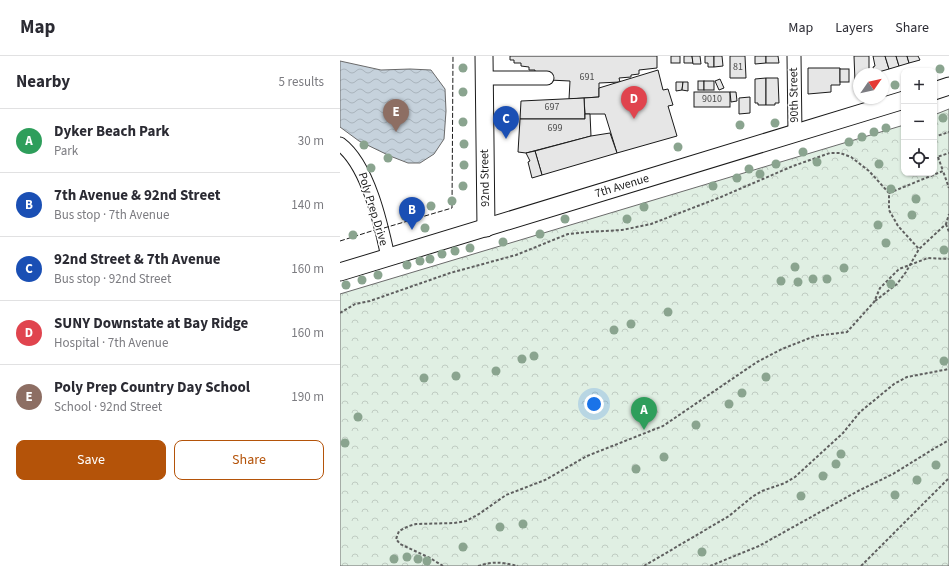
<!DOCTYPE html>
<html lang="en">
<head>
<meta charset="utf-8">
<style>
  :root { --surface:#fff; --page:#f2f2f3; --text:#2b2b33; --muted:#7c7c81; --line:#e1e1e2; --accent:#b45309 }
  body { margin:0; font-family:"Source Sans 3",sans-serif; background:var(--page); color:var(--text) }
  .controls { position:absolute; right:12px; top:12px; display:grid; overflow:hidden; border-radius:8px; box-shadow:0 1px 3px #0004 }
  .controls button { width:36px; height:36px; display:grid; place-items:center; padding:0; border:0; border-bottom:1px solid var(--line); background:var(--surface); color:var(--text); font:20px sans-serif }
  .compass { position:absolute; left:513px; top:12px; width:36px; height:36px; border-radius:50%; background:var(--surface); box-shadow:0 1px 3px #0004; rotate:56deg }
  .you { position:absolute; left:254px; top:348px; width:14px; height:14px; margin:-10px; border:3px solid #fff; border-radius:50%; background:#1a73e8; box-shadow:0 0 0 6px #1a73e833 }
  .badge { display:grid; place-items:center; width:26px; height:26px; border-radius:50%; background:var(--accent); color:#fff; font-size:13px; font-weight:700 }
  .pin { position:absolute; translate:-50% -33px; filter:drop-shadow(0 1px 2px #0008) }
  .pin::after { content:''; position:absolute; top:21px; width:14px; height:12px; background:inherit; clip-path:polygon(0 0,100% 0,50% 100%) }
  .list { margin:0; padding:0; list-style:none }
  h2 { display:flex; justify-content:space-between; align-items:center; height:52px; margin:0; padding:0 16px; font-size:17px }
  h2 small { font-size:13px; font-weight:400; color:var(--muted) }
  .list li { display:grid; grid-template-columns:26px 1fr auto; gap:12px; align-items:center; box-sizing:border-box; height:64px; padding:0 16px; border-top:1px solid var(--line) }
  .list b { display:block; font-size:15px; white-space:nowrap }
  .list p { margin:0; font-size:13px; white-space:nowrap; color:var(--muted) }
  .list em { font-size:13px; font-style:normal; color:var(--muted) }
  .actions { display:flex; gap:8px; padding:12px 16px }
  .actions a { flex:1; padding:9px 0; border:1px solid var(--accent); border-radius:8px; text-align:center; font-size:14px; color:var(--accent) }
  .actions .main { background:var(--accent); color:#fff }
  .icon { flex:none; width:22px; height:22px; fill:none; stroke:currentColor; stroke-width:2; stroke-linecap:round; stroke-linejoin:round }
  .map { position:relative; flex:none; width:609px; height:510px; overflow:hidden }
  header { display:flex; align-items:center; gap:24px; box-sizing:border-box; height:56px; padding:0 20px; background:var(--surface); border-bottom:1px solid var(--line) }
  header strong { font-size:19px }
  nav { display:flex; gap:22px; margin-inline-start:auto; font-size:14px }
  main { display:flex }
  aside { flex:1; background:var(--surface) }
  .map>svg:first-child { display:block }
  .park { fill:url(#park-crowns); stroke:#6a6a6a }
  .water { fill:url(#water-waves); stroke:#6a6a6a }
  .building { fill:#e6e6e6; stroke:#1a1a1a }
  .lines { fill:none; stroke-linecap:round; stroke-linejoin:round }
  .minor-casing { stroke:#1a1a1a; stroke-width:15 }
  .major-casing { stroke:#1a1a1a; stroke-width:19 }
  .path { stroke:#5f5f5f; stroke-width:2; stroke-dasharray:3 2; stroke-linecap:butt }
  .minor { stroke:#fff; stroke-width:13 }
  .major { stroke:#fff; stroke-width:17 }
  .fence { stroke:#1a1a1a; stroke-width:1; stroke-dasharray:5 2; stroke-linecap:butt }
  .tree { fill:#8aa48f }
  .labels { text-anchor:middle; dominant-baseline:central; stroke-width:3; stroke-linejoin:round; paint-order:stroke }
  .number-label { font-size:10px; fill:#4d4d4d }
  .street-label { font-size:12px; fill:#1a1a1a; stroke:#fff }
</style>
</head>
<body>
<header>
<strong>Map</strong>
<nav><a>Map</a><a>Layers</a><a>Share</a></nav>
</header>
<main>
<aside>
<h2>Nearby<small>5 results</small></h2>
<ul class="list">
<li><span class="badge" style="background:#2e9e5b">A</span><div><b>Dyker Beach Park</b><p>Park</p></div><em>30 m</em></li>
<li><span class="badge" style="background:#1a4fb4">B</span><div><b>7th Avenue &amp; 92nd Street</b><p>Bus stop · 7th Avenue</p></div><em>140 m</em></li>
<li><span class="badge" style="background:#1a4fb4">C</span><div><b>92nd Street &amp; 7th Avenue</b><p>Bus stop · 92nd Street</p></div><em>160 m</em></li>
<li><span class="badge" style="background:#e0444e">D</span><div><b>SUNY Downstate at Bay Ridge</b><p>Hospital · 7th Avenue</p></div><em>160 m</em></li>
<li><span class="badge" style="background:#8d6e63">E</span><div><b>Poly Prep Country Day School</b><p>School · 92nd Street</p></div><em>190 m</em></li>
</ul>
<div class="actions"><a class="main">Save</a><a>Share</a></div>
</aside>
<div class="map">
<svg width="609" height="510" viewBox="0 0 609 510">
  <defs>
    <pattern id="park-crowns" width="20" height="18" patternUnits="userSpaceOnUse"><rect width="20" height="18" fill="#e0efe3"/><path d="M2 6a3 3 0 1 1 6 0M12 15a3 3 0 1 1 6 0" fill="none" stroke="#c0ccc2"/></pattern>
    <pattern id="water-waves" width="16" height="10" patternUnits="userSpaceOnUse"><rect width="16" height="10" fill="#c6d2dc"/><path d="M0 5q4-4 8 0t8 0" fill="none" stroke="#aab4bc"/></pattern>
  </defs>
  <rect width="100%" height="100%" fill="#fff"/>
  <polygon class="park" points="609,53 609,510 0,510 0,238 564,69 564,117 594,117 594,59"/>
  <polygon class="water" points="0,5 41,14 70,13 91,14 105,33 106,55 104,83 94,98 80,107 68,107 50,100 19,85 0,71"/>
  <g class="building">
    <polygon points="170,0 317,0 317,12 299,14 299,18 291,19 291,21 279,22 280,26 259,27 259,41 229,43 230,25 209,24 195,18 195,14 189,14 189,11 181,10 181,7 174,7 174,4 170,4"/>
    <rect x="331" y="0" width="9" height="7"/>
    <polygon points="344,0 352,0 353,7 344,7"/>
    <polygon points="352,0 360,0 361,8 353,8"/>
    <polygon points="365,0 374,0 374,11 368,11 368,7 365,7"/>
    <polygon points="374,0 382,0 383,10 374,11"/>
    <polygon points="390,0 405,0 406,22 390,22"/>
    <polygon points="415,0 426,0 426,7 415,8"/>
    <polygon points="426,0 438,0 439,7 426,7"/>
    <polygon points="514,0 529,0 529,18 519,18 519,26 515,26"/>
    <polygon points="533,0 545,0 549,13 535,17 533,11 535,10"/>
    <polygon points="545,0 556,0 559,10 549,13"/>
    <polygon points="556,0 567,0 569,7 559,10"/>
    <polygon points="567,0 578,0 580,4 569,7"/>
    <polygon points="468,12 500,12 500,29 491,29 491,36 468,38"/>
    <rect x="500" y="13" width="9" height="13"/>
    <polygon points="318,14 323,34 328,33 333,49 328,50 337,80 277,97 265,58 245,58 244,42 259,41 259,32"/>
    <polygon points="426,22 426,49 418,49 418,47 415,47 415,23"/>
    <polygon points="426,22 438,22 439,47 435,47 435,49 426,49"/>
    <polygon points="380,23 384,32 379,34 375,25"/>
    <rect x="358" y="25" width="6" height="9"/>
    <rect x="364" y="25" width="10" height="9"/>
    <polygon points="336,26 343,26 342,34 336,35"/>
    <polygon points="343,26 348,26 348,35 342,34"/>
    <rect x="354" y="36" width="36" height="15"/>
    <polygon points="390,36 396,36 397,45 391,46"/>
    <polygon points="410,41 410,57 399,58 399,42"/>
    <polygon points="244,42 245,63 180,63 181,45"/>
    <polygon points="245,58 250,58 251,80 186,97 178,96 180,63 245,63"/>
    <polygon points="270,77 277,97 202,119 195,95 251,80"/>
    <polygon points="195,95 202,119 192,122 188,106 190,105 186,97"/>
  </g>
  <g class="lines">
    <defs>
      <g id="minor">
        <polyline points="454,0 455,77"/>
        <polyline points="144,22 207,22"/>
        <path d="M 0,88 C 28,109 41,168 48,201"/>
      </g>
      <g id="major">
        <polyline points="144,0 146,172"/>
        <polyline points="594,35 609,30"/>
        <polyline points="0,216 564,44"/>
      </g>
    </defs>
    <use href="#minor" class="minor-casing"/>
    <use href="#major" class="major-casing"/>
    <g class="path">
      <polyline points="594,81 609,76"/>
      <polyline points="598,101 603,115"/>
      <polyline points="594,102 609,97"/>
      <polyline points="549,137 603,115 609,132"/>
      <polyline points="606,168 609,176"/>
      <polyline points="535,245 557,228 566,216 579,193 606,168 609,158"/>
      <polyline points="0,257 15,248 30,245 110,217 176,199 228,178 248,176 282,174 311,168 381,141 453,110 490,97 500,97 511,101 529,115 549,137 549,154 558,170 579,193"/>
      <polyline points="103,510 90,502 60,488 56,483 59,475 69,470 76,468 114,467 126,465 139,458 166,439 205,424 247,400 323,370 417,306 442,293 475,280 507,276 534,246 540,232 559,213 588,202 609,203"/>
      <path d="M 138,510 C 155,505 160,506 178,510"/>
      <polyline points="304,510 389,460 412,441 422,435 445,427 455,421 503,377 520,356 554,328 567,321 609,313"/>
      <polyline points="370,510 419,490 518,435 553,418 595,392 609,384"/>
      <polyline points="521,510 609,422"/>
    </g>
    <use href="#minor" class="minor"/>
    <use href="#major" class="major"/>
    <g class="fence">
      <polyline points="44,172 112,152 113,0"/>
      <polyline points="0,185 38,173"/>
    </g>
  </g>
  <g class="tree">
    <circle cx="123" cy="12" r="4.5"/>
    <circle cx="600" cy="13" r="4.5"/>
    <circle cx="555" cy="29" r="4.5"/>
    <circle cx="123" cy="36" r="4.5"/>
    <circle cx="603" cy="62" r="4.5"/>
    <circle cx="123" cy="66" r="4.5"/>
    <circle cx="435" cy="67" r="4.5"/>
    <circle cx="400" cy="69" r="4.5"/>
    <circle cx="546" cy="72" r="4.5"/>
    <circle cx="534" cy="76" r="4.5"/>
    <circle cx="522" cy="81" r="4.5"/>
    <circle cx="509" cy="86" r="4.5"/>
    <circle cx="124" cy="88" r="4.5"/>
    <circle cx="24" cy="89" r="4.5"/>
    <circle cx="338" cy="91" r="4.5"/>
    <circle cx="463" cy="96" r="4.5"/>
    <circle cx="48" cy="102" r="4.5"/>
    <circle cx="477" cy="106" r="4.5"/>
    <circle cx="436" cy="108" r="4.5"/>
    <circle cx="539" cy="108" r="4.5"/>
    <circle cx="124" cy="109" r="4.5"/>
    <circle cx="31" cy="112" r="4.5"/>
    <circle cx="409" cy="113" r="4.5"/>
    <circle cx="420" cy="118" r="4.5"/>
    <circle cx="397" cy="122" r="4.5"/>
    <circle cx="123" cy="130" r="4.5"/>
    <circle cx="373" cy="130" r="4.5"/>
    <circle cx="551" cy="133" r="4.5"/>
    <circle cx="576" cy="143" r="4.5"/>
    <circle cx="112" cy="145" r="4.5"/>
    <circle cx="91" cy="150" r="4.5"/>
    <circle cx="304" cy="151" r="4.5"/>
    <circle cx="572" cy="159" r="4.5"/>
    <circle cx="65" cy="160" r="4.5"/>
    <circle cx="225" cy="163" r="4.5"/>
    <circle cx="287" cy="163" r="4.5"/>
    <circle cx="538" cy="169" r="4.5"/>
    <circle cx="85" cy="172" r="4.5"/>
    <circle cx="200" cy="178" r="4.5"/>
    <circle cx="13" cy="179" r="4.5"/>
    <circle cx="163" cy="186" r="4.5"/>
    <circle cx="546" cy="187" r="4.5"/>
    <circle cx="130" cy="192" r="4.5"/>
    <circle cx="604" cy="194" r="4.5"/>
    <circle cx="115" cy="195" r="4.5"/>
    <circle cx="102" cy="198" r="4.5"/>
    <circle cx="90" cy="203" r="4.5"/>
    <circle cx="80" cy="205" r="4.5"/>
    <circle cx="67" cy="209" r="4.5"/>
    <circle cx="455" cy="211" r="4.5"/>
    <circle cx="504" cy="212" r="4.5"/>
    <circle cx="38" cy="219" r="4.5"/>
    <circle cx="473" cy="223" r="4.5"/>
    <circle cx="487" cy="223" r="4.5"/>
    <circle cx="22" cy="224" r="4.5"/>
    <circle cx="441" cy="225" r="4.5"/>
    <circle cx="458" cy="226" r="4.5"/>
    <circle cx="551" cy="228" r="4.5"/>
    <circle cx="6" cy="229" r="4.5"/>
    <circle cx="328" cy="256" r="4.5"/>
    <circle cx="291" cy="268" r="4.5"/>
    <circle cx="274" cy="274" r="4.5"/>
    <circle cx="194" cy="300" r="4.5"/>
    <circle cx="182" cy="303" r="4.5"/>
    <circle cx="604" cy="305" r="4.5"/>
    <circle cx="156" cy="315" r="4.5"/>
    <circle cx="116" cy="320" r="4.5"/>
    <circle cx="426" cy="321" r="4.5"/>
    <circle cx="84" cy="322" r="4.5"/>
    <circle cx="402" cy="337" r="4.5"/>
    <circle cx="389" cy="348" r="4.5"/>
    <circle cx="18" cy="361" r="4.5"/>
    <circle cx="356" cy="369" r="4.5"/>
    <circle cx="5" cy="387" r="4.5"/>
    <circle cx="501" cy="398" r="4.5"/>
    <circle cx="324" cy="401" r="4.5"/>
    <circle cx="496" cy="408" r="4.5"/>
    <circle cx="596" cy="409" r="4.5"/>
    <circle cx="296" cy="413" r="4.5"/>
    <circle cx="483" cy="420" r="4.5"/>
    <circle cx="577" cy="424" r="4.5"/>
    <circle cx="555" cy="439" r="4.5"/>
    <circle cx="461" cy="440" r="4.5"/>
    <circle cx="183" cy="468" r="4.5"/>
    <circle cx="160" cy="471" r="4.5"/>
    <circle cx="123" cy="491" r="4.5"/>
    <circle cx="362" cy="496" r="4.5"/>
    <circle cx="67" cy="501" r="4.5"/>
    <circle cx="54" cy="503" r="4.5"/>
    <circle cx="78" cy="503" r="4.5"/>
    <circle cx="87" cy="505" r="4.5"/>
  </g>
  <g class="labels">
    <g class="number-label">
      <text x="398" y="11">81</text>
      <text x="247" y="21">691</text>
      <text x="372" y="43">9010</text>
      <text x="212" y="51">697</text>
      <text x="215" y="72">699</text>
    </g>
    <g class="street-label">
      <text transform="translate(454 39) rotate(-91)">90th Street</text>
      <text transform="translate(145 122) rotate(-91)">92nd Street</text>
      <text transform="translate(282 130) rotate(-17)">7th Avenue</text>
      <text transform="translate(33 153) rotate(73)">Poly Prep Drive</text>
    </g>
  </g>
</svg>
<div class="controls">
<button>+</button>
<button>−</button>
<button><svg class="icon" aria-label="locate" viewBox="0 0 24 24"><circle cx="12" cy="12" r="6"/><path d="M12 2v4M12 18v4M2 12h4M18 12h4"/></svg></button>
</div>
<svg class="compass" viewBox="-18 -18 36 36"><path d="M0-13l5 13h-10z" fill="#e53935"/><path d="M0 13l5-13h-10z" fill="#7c7c81"/></svg>
<div class="you"></div>
<div class="pin badge" style="left:304px;top:374px;background:#2e9e5b">A</div>
<div class="pin badge" style="left:72px;top:174px;background:#1a4fb4">B</div>
<div class="pin badge" style="left:166px;top:83px;background:#1a4fb4">C</div>
<div class="pin badge" style="left:294px;top:63px;background:#e0444e">D</div>
<div class="pin badge" style="left:56px;top:76px;background:#8d6e63">E</div>
</div>
</main>
</body>
</html>
